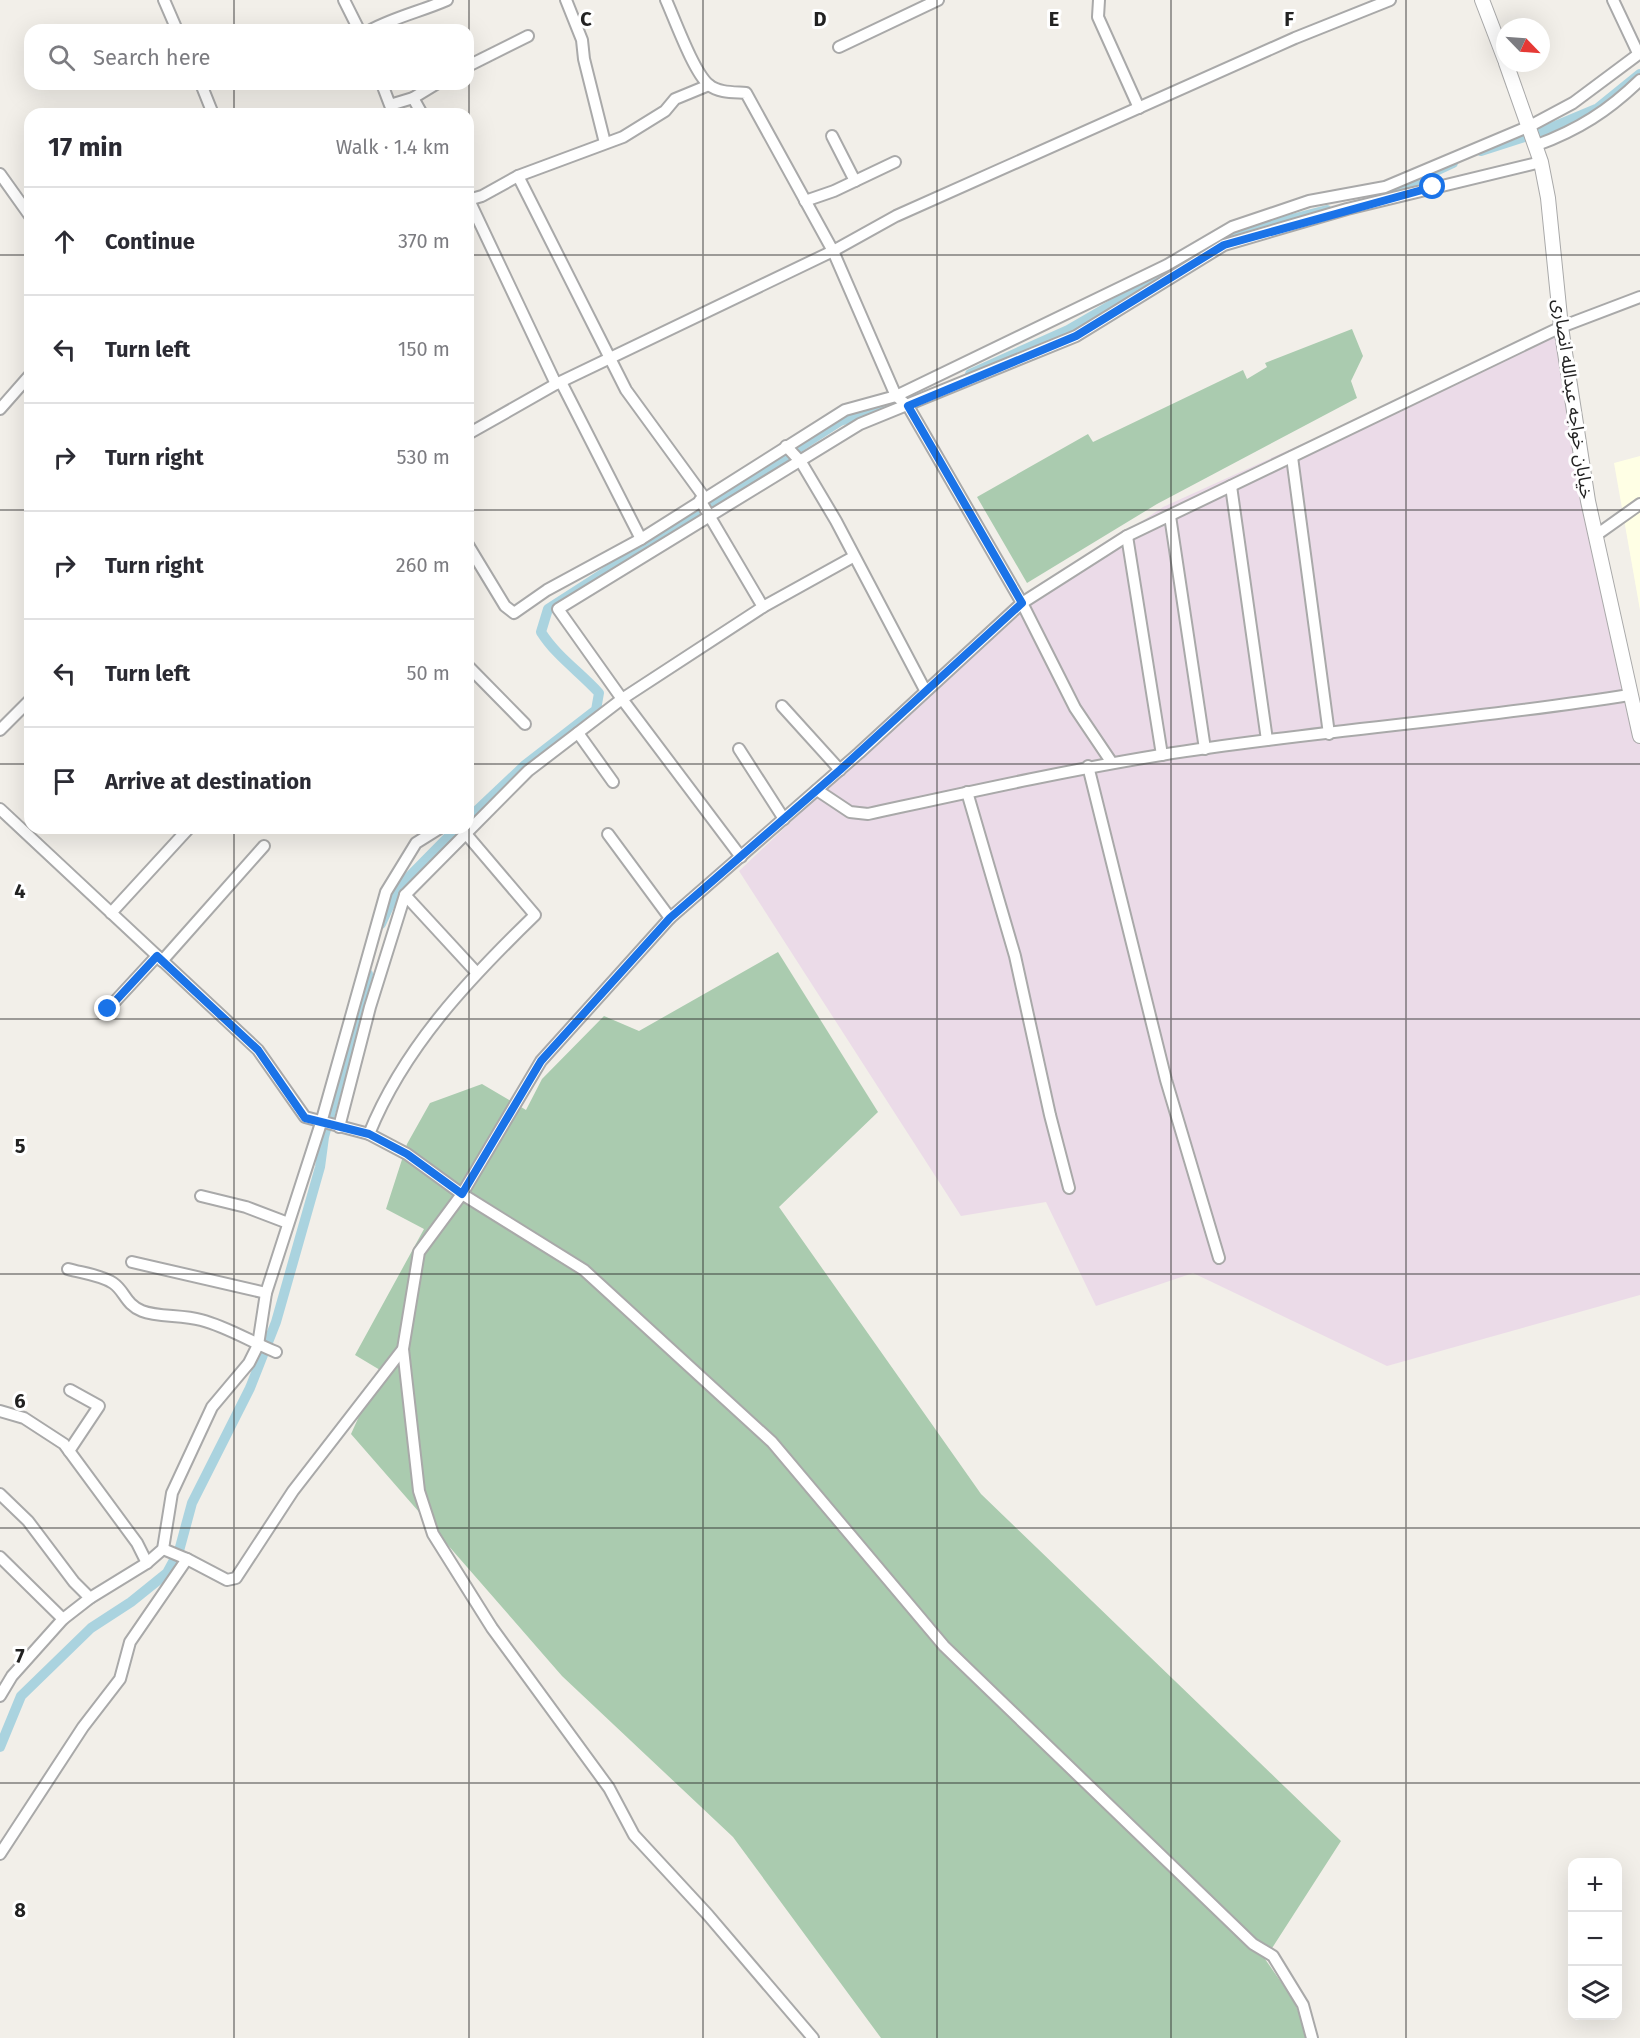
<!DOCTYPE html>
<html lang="en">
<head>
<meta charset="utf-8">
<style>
  :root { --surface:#fff; --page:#f2f2f3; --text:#2b2b33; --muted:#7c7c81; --line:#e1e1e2 }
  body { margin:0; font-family:"Fira Sans","Noto Sans Arabic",sans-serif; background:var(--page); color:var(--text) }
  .controls { position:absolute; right:18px; bottom:18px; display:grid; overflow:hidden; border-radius:12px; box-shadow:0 6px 24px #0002 }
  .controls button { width:54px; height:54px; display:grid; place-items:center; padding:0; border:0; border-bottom:2px solid var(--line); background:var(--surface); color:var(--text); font:30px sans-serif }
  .compass { position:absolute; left:1496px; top:18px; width:54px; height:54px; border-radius:50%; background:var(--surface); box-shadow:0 6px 24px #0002; rotate:115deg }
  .stop { position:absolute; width:18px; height:18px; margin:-14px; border:4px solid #1a73e8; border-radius:50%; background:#fff }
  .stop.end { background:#1a73e8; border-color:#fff; box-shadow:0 2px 6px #0008 }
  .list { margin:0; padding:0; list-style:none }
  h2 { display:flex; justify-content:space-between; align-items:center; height:78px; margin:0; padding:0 24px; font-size:26px }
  h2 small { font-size:20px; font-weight:400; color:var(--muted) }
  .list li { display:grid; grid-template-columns:39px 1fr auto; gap:18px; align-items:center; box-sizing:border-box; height:108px; padding:0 24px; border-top:2px solid var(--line) }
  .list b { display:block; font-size:22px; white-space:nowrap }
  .list em { font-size:20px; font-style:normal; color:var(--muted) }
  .icon { flex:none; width:33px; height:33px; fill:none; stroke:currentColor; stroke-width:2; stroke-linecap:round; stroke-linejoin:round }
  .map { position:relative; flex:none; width:1640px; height:2038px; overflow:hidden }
  .search { position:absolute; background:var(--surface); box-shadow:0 6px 24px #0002; left:24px; top:24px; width:450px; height:66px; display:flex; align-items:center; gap:15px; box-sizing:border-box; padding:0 21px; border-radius:18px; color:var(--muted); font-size:22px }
  .panel { position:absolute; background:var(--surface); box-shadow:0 6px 24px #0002; left:24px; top:108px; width:450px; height:726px; border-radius:18px }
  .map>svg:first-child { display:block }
  .industrial { fill:#ebdbe8 }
  .education { fill:#ffffe5 }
  .cemetery { fill:#aacbaf }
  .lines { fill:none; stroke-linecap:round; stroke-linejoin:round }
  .canal { stroke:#aad3df; stroke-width:10 }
  .minor-casing { stroke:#a9a9a9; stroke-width:14 }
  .tertiary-casing { stroke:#a9a9a9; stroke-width:16 }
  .minor { stroke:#fff; stroke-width:10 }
  .tertiary { stroke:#fff; stroke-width:14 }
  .route { stroke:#1a73e8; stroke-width:8 }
  .grid { fill:none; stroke:#222; stroke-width:1.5; stroke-opacity:0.55 }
  .labels { text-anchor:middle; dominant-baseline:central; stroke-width:6; stroke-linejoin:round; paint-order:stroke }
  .street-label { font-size:18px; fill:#222; stroke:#fff }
  .grid-label { font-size:20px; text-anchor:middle; font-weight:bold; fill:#222; stroke:#fff; stroke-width:6; stroke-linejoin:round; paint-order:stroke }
</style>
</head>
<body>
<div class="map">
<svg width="1640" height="2038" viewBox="0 0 1640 2038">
  <rect width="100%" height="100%" fill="#f2efe9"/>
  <polygon class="industrial" points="1561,327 1620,652 1640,735 1640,1295 1387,1366 1193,1273 1096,1306 1046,1202 961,1216 739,871 1022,603 1163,507"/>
  <polygon class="education" points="1640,456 1640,610 1614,463"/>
  <g class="cemetery">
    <polygon points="1352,329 1363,356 1351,381 1357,398 1157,504 1027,583 977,497 1088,434 1093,442 1243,370 1247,379 1267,367 1265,363"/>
    <polygon points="778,952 878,1112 779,1207 981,1494 1341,1841 1265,1959 1293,1999 1309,2038 881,2038 733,1837 562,1676 351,1434 380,1370 355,1355 424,1229 386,1209 407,1144 430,1103 482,1084 526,1110 542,1079 604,1016 639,1031"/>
  </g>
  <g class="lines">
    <g class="canal">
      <polyline points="1481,151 1543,131 1598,108 1640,74"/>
      <polyline points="1380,197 1453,163"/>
      <polyline points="970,374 1068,330 1234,234 1327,210"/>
      <path d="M 468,819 L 525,765 L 596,710 L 599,693 C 580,672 556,656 541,632 L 548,609 L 840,421 L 901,403"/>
      <polyline points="381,924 397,889 457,828"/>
      <polyline points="0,1747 21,1696 91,1628 131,1602 167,1573 179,1551 192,1503 250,1388 276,1322 320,1167 324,1137 368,974"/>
    </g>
    <defs>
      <g id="minor">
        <polyline points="164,0 177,30"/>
        <polyline points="344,0 359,30"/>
        <polyline points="566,0 582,40 584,59 605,143"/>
        <path d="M 666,0 C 675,20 694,73 709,85 C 719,93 734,92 746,93 L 833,251 L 896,396 L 908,406 L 1022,603 L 1075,708 L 1112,763"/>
        <polyline points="1099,0 1098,17 1139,108"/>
        <polyline points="1613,0 1638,53"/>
        <path d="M 371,30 C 395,17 422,11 447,0"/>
        <polyline points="839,47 938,0"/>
        <polyline points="468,66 528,36"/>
        <polyline points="201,84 213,114"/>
        <polyline points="382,84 390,105 413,98 436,84"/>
        <polyline points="413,98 422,114"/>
        <polyline points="832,136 855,181"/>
        <path d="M 1537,145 C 1578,130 1608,111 1640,80"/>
        <polyline points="0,174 30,216"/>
        <polyline points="518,176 626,390 704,497"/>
        <polyline points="468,198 556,384"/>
        <polyline points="468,200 482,196 518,176 623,137 665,111 675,99 709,85"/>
        <polyline points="805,201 834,191 895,162"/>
        <polyline points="561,382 641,539"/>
        <polyline points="0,409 30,375"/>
        <polyline points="468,434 556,384 833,251 896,216 1295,38 1390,0"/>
        <polyline points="786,446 801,462 836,521 925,690"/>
        <polyline points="1292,457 1329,734"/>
        <polyline points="1231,486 1267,740"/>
        <polyline points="700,500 763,607"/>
        <polyline points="1170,516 1205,749"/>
        <polyline points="1127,536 1162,755"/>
        <polyline points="1595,536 1640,504"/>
        <polyline points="468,545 505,606 514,613 547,590 641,539 845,410 896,396 1167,265 1232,227 1309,201 1385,187 1530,126 1573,103 1640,53"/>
        <polyline points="468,666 525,724"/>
        <polyline points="782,706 840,770"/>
        <polyline points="0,730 30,700"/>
        <polyline points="578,733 613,782"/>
        <polyline points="739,749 784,819"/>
        <polyline points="1088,766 1166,1080 1219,1258"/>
        <path d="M 817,790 L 850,812 L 868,814 C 965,793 1063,771 1161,755 C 1317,730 1474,720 1629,695"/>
        <polyline points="967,792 1015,956 1050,1115 1069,1188"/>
        <polyline points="0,809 258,1050 305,1117 369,1134 407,1154 462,1194 584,1270 772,1442 944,1646 1253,1944 1273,1956 1303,2005 1312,2038"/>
        <polyline points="608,834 670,918"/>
        <polyline points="741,857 622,699 558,609 860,424 1076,336 1224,245 1347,209 1541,162"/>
        <polyline points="405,895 476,972"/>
        <polyline points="111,913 189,828"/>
        <polyline points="162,961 264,846"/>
        <polyline points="108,1009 157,956"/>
        <polyline points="339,1127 370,1007 405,895 528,771 622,699 763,607 853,557"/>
        <path d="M 369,1134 C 404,1047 469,979 535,915 L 461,828"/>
        <polyline points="201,1196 246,1207 288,1223"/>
        <polyline points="132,1262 266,1293"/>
        <path d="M 68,1269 C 82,1273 101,1275 113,1283 C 125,1291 125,1304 142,1311 C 157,1317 182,1315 201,1320 C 228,1327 251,1342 276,1352"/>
        <polyline points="403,1349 419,1491 433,1534 492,1628 609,1788 634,1835 708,1915 813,2038"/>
        <polyline points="0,1411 24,1418 64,1444 137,1543 147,1563"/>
        <polyline points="69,1451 99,1406 70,1390"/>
        <polyline points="0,1494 28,1521 74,1582 90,1598"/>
        <polyline points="163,1549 187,1559"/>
        <polyline points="0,1557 63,1619"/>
        <polyline points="0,1696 12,1676 63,1619 90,1598 147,1563 163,1549 172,1493 212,1407 249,1363 258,1345 266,1293 321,1123 386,892 416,843 440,828"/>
        <polyline points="0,1854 83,1727 120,1679 130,1642 187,1559 227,1580 236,1578 293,1491 403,1349 419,1252 462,1194 541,1061 670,918 859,753 1022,603 1127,536 1561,327 1640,297"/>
      </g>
      <g id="tertiary">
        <polyline points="1482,0 1505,60"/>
        <polyline points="1506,63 1541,162 1548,198 1561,327 1588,501 1640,736"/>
      </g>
    </defs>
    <use href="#minor" class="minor-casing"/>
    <use href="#tertiary" class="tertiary-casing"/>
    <use href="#minor" class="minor"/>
    <use href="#tertiary" class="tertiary"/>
  </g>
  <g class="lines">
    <polyline class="route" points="108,1009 157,956 258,1050 305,1118 369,1134 407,1154 462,1194 541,1061 670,918 840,770 1022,603 908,406 1076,336 1224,245 1433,187"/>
  </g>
  <path class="grid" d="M 234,0 L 234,30M 469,0 L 469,2038M 703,0 L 703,2038M 937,0 L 937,2038M 1171,0 L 1171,2038M 1406,0 L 1406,2038M 234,84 L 234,114M 0,255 L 30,255M 468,255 L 1640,255M 0,510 L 30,510M 468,510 L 1640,510M 0,764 L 30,764M 468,764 L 1640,764M 234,828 L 234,2038M 0,1019 L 1640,1019M 0,1274 L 1640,1274M 0,1528 L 1640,1528M 0,1783 L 1640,1783"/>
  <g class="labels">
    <g class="street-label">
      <text transform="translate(1573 399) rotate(82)">خیابان خواجه عبدالله انصاری</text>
    </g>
  </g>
  <g class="grid-label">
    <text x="586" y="26">C</text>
    <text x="820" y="26">D</text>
    <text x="1054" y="26">E</text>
    <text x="1289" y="26">F</text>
    <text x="20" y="898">4</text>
    <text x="20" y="1153">5</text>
    <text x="20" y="1408">6</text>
    <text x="20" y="1663">7</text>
    <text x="20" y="1917">8</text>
  </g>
</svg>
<div class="controls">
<button>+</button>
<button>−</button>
<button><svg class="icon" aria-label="layers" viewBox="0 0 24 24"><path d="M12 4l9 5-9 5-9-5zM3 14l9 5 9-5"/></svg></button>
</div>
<svg class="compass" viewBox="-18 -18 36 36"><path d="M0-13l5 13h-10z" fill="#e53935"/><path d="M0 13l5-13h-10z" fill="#7c7c81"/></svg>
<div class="stop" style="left:1433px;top:187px"></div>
<div class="stop end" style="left:108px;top:1009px"></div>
<div class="search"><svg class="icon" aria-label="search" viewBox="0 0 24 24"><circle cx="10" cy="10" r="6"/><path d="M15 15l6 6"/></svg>Search here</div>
<section class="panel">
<h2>17 min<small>Walk · 1.4 km</small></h2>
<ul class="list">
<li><svg class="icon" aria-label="ahead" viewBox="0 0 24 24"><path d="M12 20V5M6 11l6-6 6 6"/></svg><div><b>Continue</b></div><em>370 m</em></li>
<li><svg class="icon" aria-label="left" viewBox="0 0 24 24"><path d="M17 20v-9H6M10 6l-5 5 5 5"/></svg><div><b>Turn left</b></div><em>150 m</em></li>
<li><svg class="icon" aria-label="right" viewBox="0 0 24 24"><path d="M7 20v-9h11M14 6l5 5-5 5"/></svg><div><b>Turn right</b></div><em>530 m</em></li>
<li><svg class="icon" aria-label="right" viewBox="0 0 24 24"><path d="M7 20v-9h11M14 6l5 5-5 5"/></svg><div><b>Turn right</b></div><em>260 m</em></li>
<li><svg class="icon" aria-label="left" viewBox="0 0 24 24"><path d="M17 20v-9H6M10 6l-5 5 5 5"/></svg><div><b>Turn left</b></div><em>50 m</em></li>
<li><svg class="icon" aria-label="arrive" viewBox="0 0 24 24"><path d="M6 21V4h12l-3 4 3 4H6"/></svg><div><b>Arrive at destination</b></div></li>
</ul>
</section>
</div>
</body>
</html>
